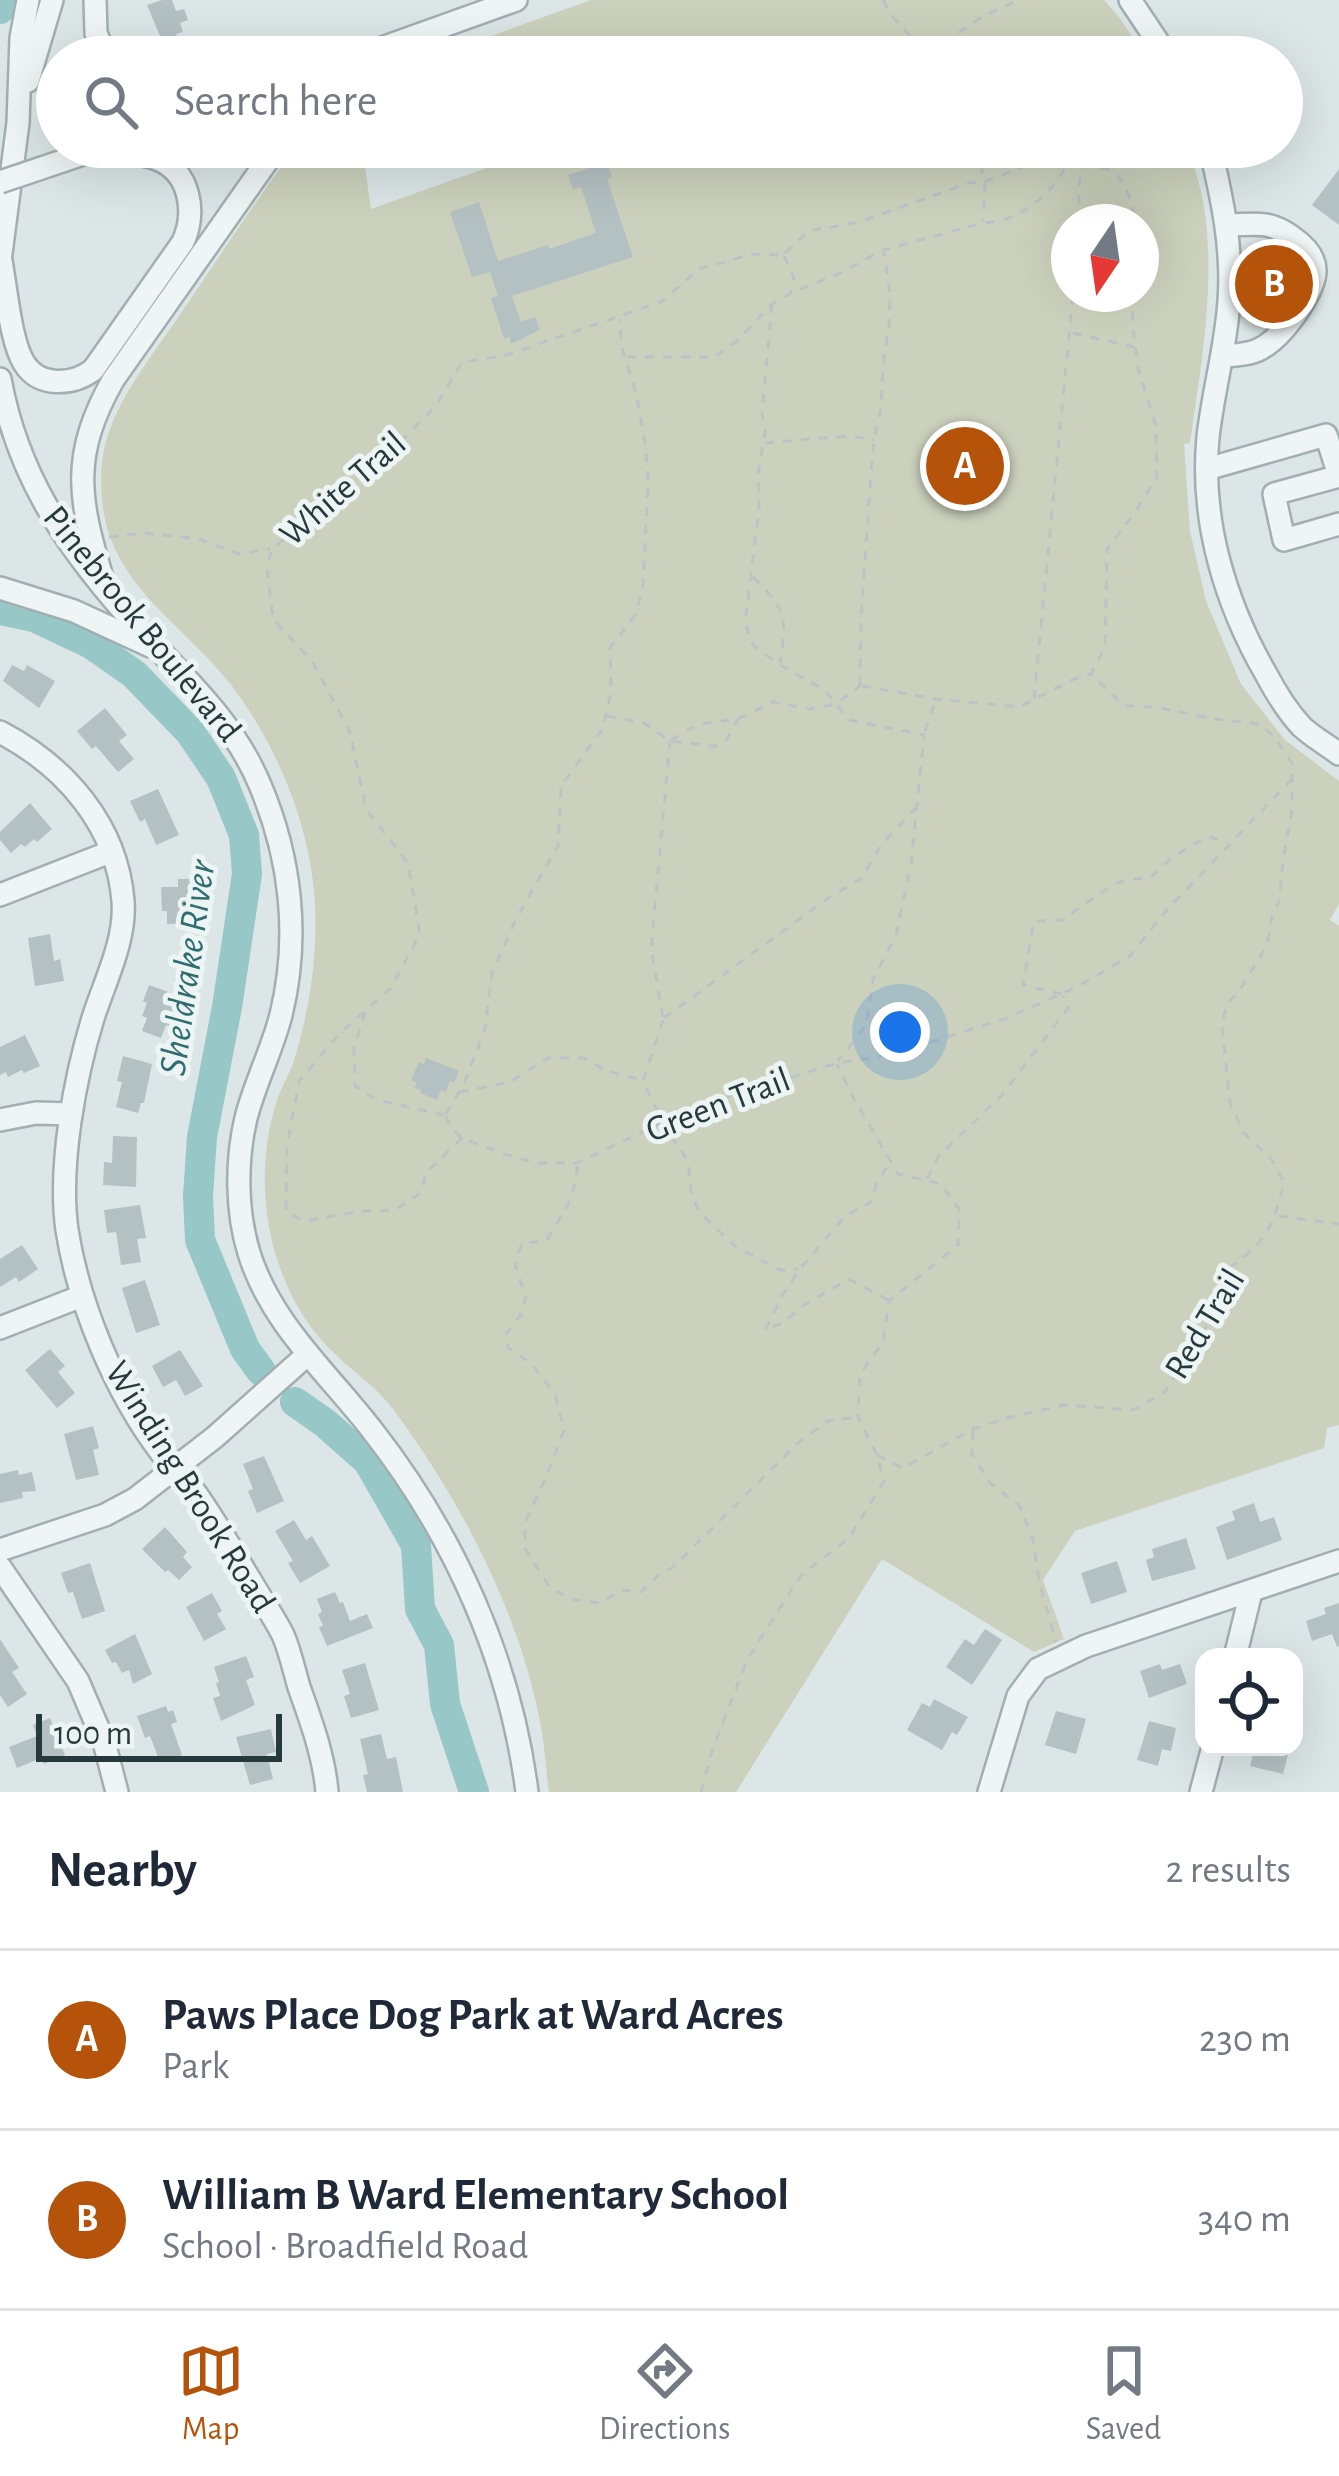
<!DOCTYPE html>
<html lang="en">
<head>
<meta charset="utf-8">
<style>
  :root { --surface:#fff; --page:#f2f2f3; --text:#1f2937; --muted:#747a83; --line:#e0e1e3; --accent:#b45309 }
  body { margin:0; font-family:"Alegreya Sans",sans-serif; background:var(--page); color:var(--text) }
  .controls { position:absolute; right:36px; bottom:36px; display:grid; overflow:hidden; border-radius:24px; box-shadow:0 12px 48px #0002 }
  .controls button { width:108px; height:108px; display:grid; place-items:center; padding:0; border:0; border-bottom:3px solid var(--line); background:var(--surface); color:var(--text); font:60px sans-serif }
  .compass { position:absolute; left:1051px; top:204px; width:108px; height:108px; border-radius:50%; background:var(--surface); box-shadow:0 12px 48px #0002; rotate:193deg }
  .scale { position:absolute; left:36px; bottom:30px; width:246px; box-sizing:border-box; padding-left:12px; border:6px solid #263a3d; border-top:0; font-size:33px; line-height:42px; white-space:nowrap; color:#263a3d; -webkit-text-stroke:9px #ecf4f4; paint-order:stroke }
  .you { position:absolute; left:900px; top:1032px; width:42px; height:42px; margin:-30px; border:9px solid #fff; border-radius:50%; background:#1a73e8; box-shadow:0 0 0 18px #1a73e833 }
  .badge { display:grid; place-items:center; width:78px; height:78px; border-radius:50%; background:var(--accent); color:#fff; font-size:39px; font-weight:700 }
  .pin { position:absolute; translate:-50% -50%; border:6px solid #fff; box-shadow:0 3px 12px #0006 }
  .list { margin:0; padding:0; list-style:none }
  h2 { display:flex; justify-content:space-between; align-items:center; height:156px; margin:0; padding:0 48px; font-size:51px }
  h2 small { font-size:39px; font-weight:400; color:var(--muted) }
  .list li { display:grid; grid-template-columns:78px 1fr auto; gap:36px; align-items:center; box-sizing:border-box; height:180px; padding:0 48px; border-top:3px solid var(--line) }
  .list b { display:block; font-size:45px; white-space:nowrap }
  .list p { margin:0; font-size:39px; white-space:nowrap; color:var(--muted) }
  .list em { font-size:39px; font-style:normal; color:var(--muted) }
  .icon { flex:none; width:66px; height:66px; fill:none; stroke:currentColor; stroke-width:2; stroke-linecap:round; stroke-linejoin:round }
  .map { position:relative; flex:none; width:1339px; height:1792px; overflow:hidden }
  .search { position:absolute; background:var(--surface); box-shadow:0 12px 48px #0002; left:36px; right:36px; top:36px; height:132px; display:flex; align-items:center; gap:30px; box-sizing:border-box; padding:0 42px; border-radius:66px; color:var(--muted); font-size:45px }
  .sheet { height:516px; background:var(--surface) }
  nav { display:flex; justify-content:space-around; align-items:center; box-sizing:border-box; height:168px; border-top:3px solid var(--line); background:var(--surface); font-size:33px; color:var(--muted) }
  nav a { display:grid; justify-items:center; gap:6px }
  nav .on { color:var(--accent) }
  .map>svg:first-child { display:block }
  .green { fill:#ccd1bd; fill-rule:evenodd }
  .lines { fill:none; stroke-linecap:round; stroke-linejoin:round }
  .river { stroke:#97c7c7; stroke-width:30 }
  .building { fill:#b4c1c3 }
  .minor-casing { stroke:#a2afb1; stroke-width:26 }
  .path { stroke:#bbc4c5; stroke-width:3; stroke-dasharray:9 9; stroke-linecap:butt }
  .minor { stroke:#eff4f5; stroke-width:21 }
  .minor-bridge-casing { stroke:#a2afb1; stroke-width:26; stroke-linecap:butt }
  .minor-bridge { stroke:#eff4f5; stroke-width:21 }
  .labels { text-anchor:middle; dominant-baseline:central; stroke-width:10; stroke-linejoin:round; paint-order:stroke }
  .street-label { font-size:36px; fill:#263a3d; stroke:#ecf4f4 }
  .water-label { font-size:39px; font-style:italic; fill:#306d71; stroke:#ecf4f4 }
</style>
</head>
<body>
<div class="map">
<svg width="1339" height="1792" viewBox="0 0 1339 1792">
  <rect width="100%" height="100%" fill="#dce6e7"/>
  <g class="green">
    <polygon points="591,0 1104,0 1119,17 1146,57 454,57 452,50"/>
    <path d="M 296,147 L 362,147 L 371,209 L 492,166 L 486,147 L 1188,147 C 1193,165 1200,183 1203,201 C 1217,281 1201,364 1190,443 L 1184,444 L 1190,531 L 1206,601 L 1241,684 L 1285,740 L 1339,781 L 1339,904 L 1330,920 L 1339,926 L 1339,1425 L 1327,1428 L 1324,1448 L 1075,1531 L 1043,1580 L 1064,1639 L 1034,1652 L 882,1559 L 736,1792 L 549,1792 C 546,1771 545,1749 541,1727 C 521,1615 460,1499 393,1409 C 376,1386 351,1371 332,1351 C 311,1331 292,1301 282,1273 C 261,1219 259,1155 277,1100 C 282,1085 291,1072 295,1057 C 311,1005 319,945 314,891 C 307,818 276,745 232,686 C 184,624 109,585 102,499 C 100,477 101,456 108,435 C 122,392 154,353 179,316 C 218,259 255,201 296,147 ZM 1069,222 L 1141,222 L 1141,294 L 1069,294 Z"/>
  </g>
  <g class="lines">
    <g class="river">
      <polyline points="0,9 1,0"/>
      <polyline points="0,610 34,617 91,644 134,674 190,732 221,778 244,835 247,874 227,1007 202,1137 198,1196 200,1240 245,1349 261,1371"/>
      <polyline points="295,1402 325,1423 368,1461 416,1545 420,1609 439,1645 445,1704 474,1792"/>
    </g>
  </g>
  <g class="building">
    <polygon points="162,0 172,0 176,11 184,9 188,20 180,23 183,32 176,34 182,49 168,55 147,5"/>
    <polygon points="599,160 600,162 606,160 612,177 607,179 633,257 512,296 521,322 535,317 540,330 511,344 509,337 504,339 491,298 498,296 490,272 472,277 450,212 479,202 498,261 548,245 549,249 596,233 581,187 573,189 568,175 587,169 585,164"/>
    <polygon points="1339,169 1339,225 1312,205"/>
    <polygon points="12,665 24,671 27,665 55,681 39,708 3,681"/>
    <polygon points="105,708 127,735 119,741 134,759 118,772 96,746 92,749 77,731"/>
    <polygon points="158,789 179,835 156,845 145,819 140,822 130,801"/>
    <polygon points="30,803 52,829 37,842 34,839 25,847 21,844 11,853 0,840 0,832"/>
    <polygon points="178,879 198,879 198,908 193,908 193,924 167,924 167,911 162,911 161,887 178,887"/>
    <polygon points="50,934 54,961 60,959 64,981 35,986 28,938"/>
    <polygon points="149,985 180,996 169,1026 166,1025 161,1038 142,1031 147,1018 142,1016 147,1003 143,1001"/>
    <polygon points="25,1035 40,1066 24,1073 22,1070 8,1077 6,1072 0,1075 0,1047"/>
    <polygon points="123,1056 152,1064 144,1103 141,1103 138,1113 116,1107 122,1082 117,1081"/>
    <polygon points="426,1058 459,1071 454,1083 450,1081 446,1092 441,1090 437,1100 420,1093 421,1090 414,1088 417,1083 411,1080 419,1062 424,1064"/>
    <polygon points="113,1136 137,1137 136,1187 103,1185 104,1162 112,1163"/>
    <polygon points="140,1205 146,1238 137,1239 141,1262 121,1265 116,1232 107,1233 104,1210"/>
    <polygon points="22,1245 38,1269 19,1282 16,1277 0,1287 0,1259"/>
    <polygon points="145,1280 160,1325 136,1333 122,1288"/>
    <polygon points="50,1349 65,1366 58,1372 75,1393 57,1408 25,1370"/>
    <polygon points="180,1350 203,1386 185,1396 176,1380 163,1387 152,1366"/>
    <polygon points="93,1426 99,1448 93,1450 99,1475 76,1480 64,1434"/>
    <polygon points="264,1456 284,1501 257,1513 248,1491 253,1489 243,1464"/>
    <polygon points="18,1470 19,1475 32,1472 36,1491 22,1492 23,1498 0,1503 0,1474"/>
    <polygon points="1254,1503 1260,1522 1274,1517 1282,1540 1227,1560 1216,1527 1235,1520 1232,1511"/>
    <polygon points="294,1520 306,1540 312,1536 330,1566 300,1583 288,1563 293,1561 275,1531"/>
    <polygon points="165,1527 187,1552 183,1557 192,1567 179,1580 168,1570 165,1572 142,1549"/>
    <polygon points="1186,1538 1196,1569 1152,1581 1146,1560 1154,1557 1152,1549"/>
    <polygon points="1117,1561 1127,1592 1091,1604 1081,1573"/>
    <polygon points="90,1563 105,1611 82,1619 73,1592 68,1593 61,1573"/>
    <polygon points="335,1592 340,1603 343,1602 350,1621 367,1614 373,1628 327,1646 319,1627 323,1626 318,1614 322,1612 317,1599"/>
    <polygon points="212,1593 222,1611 217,1614 226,1629 204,1641 186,1607"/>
    <polygon points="1339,1603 1339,1646 1337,1647 1332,1634 1312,1641 1306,1621 1326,1614 1324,1608"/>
    <polygon points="985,1629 1002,1640 972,1685 946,1667 965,1639 974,1645"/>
    <polygon points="135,1634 152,1674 133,1684 129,1670 122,1673 116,1662 112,1663 105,1650"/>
    <polygon points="0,1639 19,1668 12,1672 27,1694 8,1707 0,1695"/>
    <polygon points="246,1656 254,1677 246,1680 255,1705 221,1721 213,1698 220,1696 216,1683 219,1682 214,1667"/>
    <polygon points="365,1663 379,1710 351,1718 344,1696 350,1694 342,1670"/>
    <polygon points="1160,1664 1162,1670 1180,1664 1187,1684 1149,1698 1140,1671"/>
    <polygon points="934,1699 968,1717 957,1735 952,1732 942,1750 907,1730 922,1703 930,1707"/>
    <polygon points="166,1706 168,1712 173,1710 177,1722 171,1724 182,1755 160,1762 150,1736 145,1738 137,1716"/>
    <polygon points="1056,1711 1086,1719 1076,1754 1045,1745"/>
    <polygon points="50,1718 65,1755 44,1764 41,1758 17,1768 9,1747 37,1736 33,1725"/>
    <polygon points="1149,1721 1176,1728 1171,1751 1162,1749 1158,1766 1137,1760"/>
    <polygon points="271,1729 276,1752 267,1754 273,1779 250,1785 236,1737"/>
    <polygon points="381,1734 387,1759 396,1757 403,1792 367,1792 363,1775 368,1774 360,1739"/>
    <polygon points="1255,1747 1290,1747 1283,1774 1250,1766"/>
  </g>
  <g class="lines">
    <defs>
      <g id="minor">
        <polyline points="95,0 96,33 106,57"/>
        <polyline points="1130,0 1168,57"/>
        <polyline points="357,57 516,0"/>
        <polyline points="28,81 52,0"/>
        <path d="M 1210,147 C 1222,198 1233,248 1229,301 C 1226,347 1213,392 1208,437 C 1200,520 1225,603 1266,674 C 1276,693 1287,711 1302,727 C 1313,737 1327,745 1339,754"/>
        <path d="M 0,256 C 6,284 10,341 24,363 C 39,388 73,385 93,370 L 183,242 C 196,213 191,172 157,159 C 139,152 117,152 98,149"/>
        <polyline points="0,261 18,123 21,38 28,0"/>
        <path d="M 1222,356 C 1234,355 1249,355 1260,349 C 1276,341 1289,324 1299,309 C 1319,279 1324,259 1292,237 C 1284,231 1276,227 1266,225 C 1254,223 1240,225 1228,225"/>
        <path d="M 0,379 C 17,473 64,544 127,615 C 175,670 231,715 260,785 C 291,858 300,937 281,1015 C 272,1050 255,1083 246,1118 C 236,1160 236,1211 249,1253 C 271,1324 328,1373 372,1430 C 454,1535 510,1659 527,1792"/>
        <polyline points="1207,469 1326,435 1339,475"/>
        <polyline points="1339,476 1274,494 1284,540 1339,524"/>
        <path d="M 102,577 C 78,497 71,455 113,380 L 277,147"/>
        <polyline points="0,588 74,611 150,646"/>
        <path d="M 0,732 C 65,766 117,825 123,901 C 126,939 106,979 94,1015 C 75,1076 58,1166 67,1230 C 79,1306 115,1392 162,1454 C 173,1469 187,1480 197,1495 C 218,1525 236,1557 255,1588 C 264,1603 275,1619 283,1635 C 290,1651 294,1670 299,1687 C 311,1721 324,1756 327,1792"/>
        <polyline points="0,895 110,852"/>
        <polyline points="0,1120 36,1113 71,1114"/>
        <polyline points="0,1328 82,1296"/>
        <polyline points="0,1550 105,1515 135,1499 215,1437 308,1354"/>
        <polyline points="0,1567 78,1681 104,1742 117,1792"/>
        <polyline points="1235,1657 1251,1592"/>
        <polyline points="989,1792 1018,1696 1038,1669 1086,1646 1339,1561"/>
        <polyline points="1201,1792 1213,1747"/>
      </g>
    </defs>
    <use href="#minor" class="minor-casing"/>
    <g class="path">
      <path d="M 883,0 C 895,25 914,39 933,57"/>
      <polyline points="929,53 983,16 1019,0"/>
      <polyline points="1116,57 1130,40"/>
      <polyline points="980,147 979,157 985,183 983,221"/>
      <path d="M 1085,159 C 1095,169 1102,166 1113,172 C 1127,181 1133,207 1135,222"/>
      <polyline points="1081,222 1078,192 1083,159"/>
      <path d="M 785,253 L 809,231 L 859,222 L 969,183 C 990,183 1005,172 1025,167 C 1052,161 1075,163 1099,147"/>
      <polyline points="784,256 794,278 791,292"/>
      <polyline points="772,304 762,413 765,432 758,475 759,509 745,623 753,645 780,665 825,690 849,720 924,735 911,864 896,935 873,979 866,1025 838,1061"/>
      <polyline points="1073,333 1134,347"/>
      <path d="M 627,357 L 714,357 L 736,342 L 772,304 L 791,293 L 838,274 L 883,250 L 983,223 C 1022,221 1053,194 1069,160"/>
      <polyline points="765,443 848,436 874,440"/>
      <polyline points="109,537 144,533 199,539 239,554 270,549"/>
      <path d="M 753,577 C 787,611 787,616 780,663"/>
      <polyline points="860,686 861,619 871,472 874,440 881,407 883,366 889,325 890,294 884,252"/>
      <polyline points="862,686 936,699 1019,707 1074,679 1090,674"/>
      <polyline points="1034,699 1073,294"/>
      <polyline points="607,716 644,723 670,741 715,746 727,739 739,718"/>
      <polyline points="925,731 935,701"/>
      <polyline points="671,740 697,725 740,718 773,702 808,709 836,704 860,686"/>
      <polyline points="1062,994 1023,985 1034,921 1062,920 1115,883 1152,876 1173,857 1207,836 1227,842"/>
      <polyline points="365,1012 354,1049 355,1086 377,1100 444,1115"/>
      <polyline points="663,1017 651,949 670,741"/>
      <polyline points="664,1018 831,896 861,879 882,844 916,808"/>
      <polyline points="663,1020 643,1081 663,1123 688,1161 691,1193 700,1213 736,1247 780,1270 797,1269"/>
      <polyline points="460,1092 510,1082 548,1058 584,1058 607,1071 642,1080"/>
      <polyline points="446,1114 464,1084 485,1029 492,973 516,919 558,846 561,786 603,728 611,692 610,648 636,614 643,585 648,483 646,449 636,393 621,345 620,319"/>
      <polyline points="446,1116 450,1127 462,1138 504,1154 537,1163 577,1163 653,1127 727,1097 837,1063 890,1055 1007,1018 1077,987 1130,956 1164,913 1292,779"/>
      <polyline points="462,1138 426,1173 422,1192 395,1210 363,1211 303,1221 286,1211 287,1145 299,1081 339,1034 391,988 420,934 408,863 366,809 350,732 312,661 273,619 267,567 272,549 392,450 436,406 462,362 503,356 661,302 699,269 752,254 784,255"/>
      <path d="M 577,1166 C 577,1195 561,1217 546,1241 L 522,1243 L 515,1264 L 526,1298 L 520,1316 L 506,1334 L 508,1348 L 531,1363 L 555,1394 L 564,1430 L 545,1480 L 525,1522 L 525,1549 L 551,1589 L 575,1600 L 601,1603 L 621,1590 L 641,1592 L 659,1575 L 672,1568 L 798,1443 L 828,1421 L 856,1417"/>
      <polyline points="927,1179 938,1157 1002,1095 1068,1008 1063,996"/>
      <polyline points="1279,1216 1339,1224"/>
      <polyline points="888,1300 849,1279 804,1305 784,1322 765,1330 783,1294 800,1269 845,1216 871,1202 876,1185 890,1162"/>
      <polyline points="973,1431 972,1454 990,1483 1019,1505 1033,1540 1040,1585 1056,1642"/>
      <path d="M 877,1455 L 903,1468 L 973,1429 L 1011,1417 L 1064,1405 L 1133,1410 L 1165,1392 L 1219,1306 L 1230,1267 C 1266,1244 1275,1222 1284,1182 L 1272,1160 L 1244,1133 L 1230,1103 L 1222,1025 L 1227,1003 L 1238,993 L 1267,945 L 1273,911 L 1279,902 L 1283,861 L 1292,810 L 1292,763 L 1276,739 L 1261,724 L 1215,719 L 1155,707 L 1124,706 L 1091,674 L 1105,647 L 1107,549 L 1133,515 L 1157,477 L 1156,426 L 1138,368 L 1132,321 L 1135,294"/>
      <polyline points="701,1792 712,1751 747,1660 801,1575 849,1538 884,1481 877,1455 858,1417 860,1374 883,1342 889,1301 958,1245 959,1209 941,1184 898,1174 853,1097 837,1064"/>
    </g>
    <use href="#minor" class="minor"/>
    <defs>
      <polyline id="minor-bridge" points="0,182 98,149"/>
    </defs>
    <use href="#minor-bridge" class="minor-bridge-casing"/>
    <use href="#minor-bridge" class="minor-bridge"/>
  </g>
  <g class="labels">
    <g class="street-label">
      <text transform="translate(343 489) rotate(-41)">White Trail</text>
      <text transform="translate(142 624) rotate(51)">Pinebrook Boulevard</text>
      <text transform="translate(718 1105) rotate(-21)">Green Trail</text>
      <text transform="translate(1205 1324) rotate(-59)">Red Trail</text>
      <text transform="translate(190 1487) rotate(58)">Winding Brook Road</text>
    </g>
    <g class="water-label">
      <text transform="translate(188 968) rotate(-82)">Sheldrake River</text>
    </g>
  </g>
</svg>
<div class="controls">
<button><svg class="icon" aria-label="locate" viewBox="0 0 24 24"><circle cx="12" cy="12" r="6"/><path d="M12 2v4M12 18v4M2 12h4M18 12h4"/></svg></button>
</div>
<svg class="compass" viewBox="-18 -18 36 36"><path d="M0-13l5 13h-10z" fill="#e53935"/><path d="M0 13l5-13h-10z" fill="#747a83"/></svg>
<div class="scale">100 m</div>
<div class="you"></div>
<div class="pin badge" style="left:965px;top:466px">A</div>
<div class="pin badge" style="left:1274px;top:284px">B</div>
<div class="search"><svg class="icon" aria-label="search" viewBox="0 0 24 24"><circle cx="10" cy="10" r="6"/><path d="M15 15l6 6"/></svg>Search here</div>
</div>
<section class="sheet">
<h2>Nearby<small>2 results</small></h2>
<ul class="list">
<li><span class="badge">A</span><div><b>Paws Place Dog Park at Ward Acres</b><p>Park</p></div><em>230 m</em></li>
<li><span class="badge">B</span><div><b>William B Ward Elementary School</b><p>School · Broadfield Road</p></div><em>340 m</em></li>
</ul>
</section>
<nav>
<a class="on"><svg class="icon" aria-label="map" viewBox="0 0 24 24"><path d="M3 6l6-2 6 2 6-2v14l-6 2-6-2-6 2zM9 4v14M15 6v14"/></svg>Map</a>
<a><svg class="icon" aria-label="directions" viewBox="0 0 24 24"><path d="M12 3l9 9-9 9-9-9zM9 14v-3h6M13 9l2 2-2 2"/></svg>Directions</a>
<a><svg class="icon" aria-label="saved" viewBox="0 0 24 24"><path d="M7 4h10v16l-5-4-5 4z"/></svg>Saved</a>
</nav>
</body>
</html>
